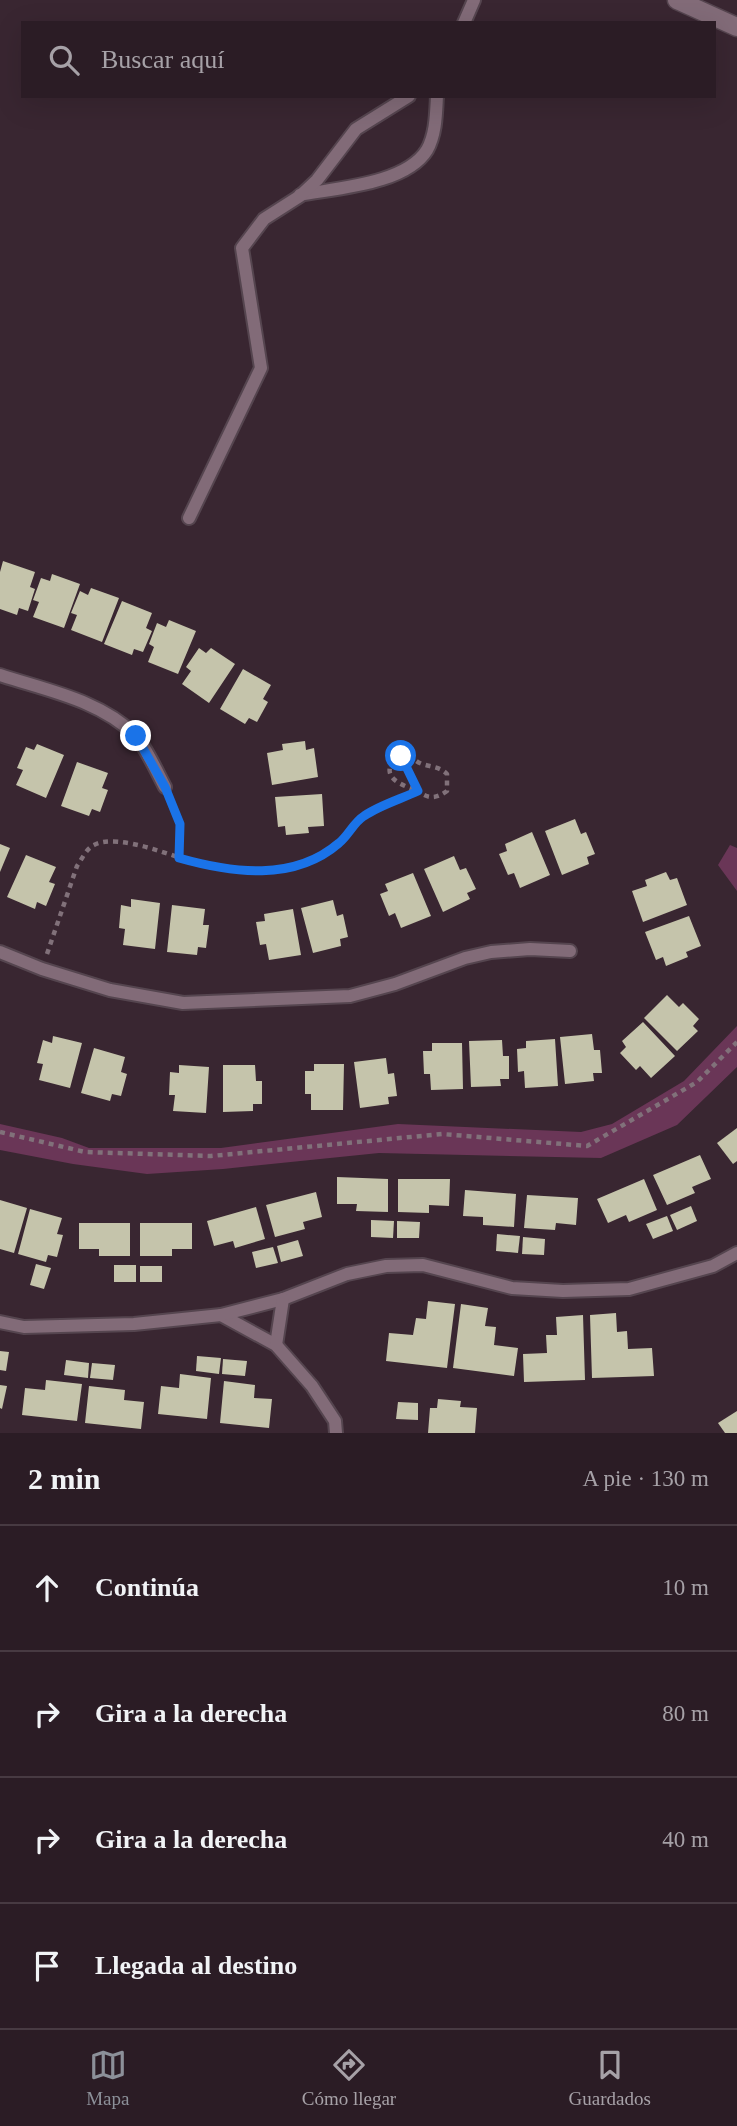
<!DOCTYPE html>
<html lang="es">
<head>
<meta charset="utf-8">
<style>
  :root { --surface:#2b1c25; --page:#372932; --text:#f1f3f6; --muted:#a6a1a7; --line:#473a42; --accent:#8c9099 }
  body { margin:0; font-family:Georgia,serif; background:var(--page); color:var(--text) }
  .stop { position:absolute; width:21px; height:21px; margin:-16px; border:5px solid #1a73e8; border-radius:50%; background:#fff }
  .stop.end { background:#1a73e8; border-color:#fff; box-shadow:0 2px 7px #0008 }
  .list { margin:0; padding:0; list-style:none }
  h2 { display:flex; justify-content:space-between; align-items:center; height:91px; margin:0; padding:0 28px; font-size:30px }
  h2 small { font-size:23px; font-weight:400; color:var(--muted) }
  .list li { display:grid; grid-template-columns:46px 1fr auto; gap:21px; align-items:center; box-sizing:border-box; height:126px; padding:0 28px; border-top:2px solid var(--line) }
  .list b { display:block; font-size:26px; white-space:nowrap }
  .list em { font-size:23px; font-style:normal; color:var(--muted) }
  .icon { flex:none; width:38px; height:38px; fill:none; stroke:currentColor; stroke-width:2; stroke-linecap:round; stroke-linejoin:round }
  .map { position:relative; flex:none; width:737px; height:1433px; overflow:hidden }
  .search { position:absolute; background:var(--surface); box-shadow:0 7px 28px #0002; left:21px; right:21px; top:21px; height:77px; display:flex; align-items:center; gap:18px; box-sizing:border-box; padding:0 24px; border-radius:0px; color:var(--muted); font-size:26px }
  .sheet { height:595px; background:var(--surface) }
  nav { display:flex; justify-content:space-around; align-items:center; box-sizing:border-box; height:98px; border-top:2px solid var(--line); background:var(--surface); font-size:19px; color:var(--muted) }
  nav a { display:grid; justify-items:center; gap:4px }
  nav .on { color:var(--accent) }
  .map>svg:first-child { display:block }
  .green { fill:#6a3657 }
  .building { fill:#c5c4ab }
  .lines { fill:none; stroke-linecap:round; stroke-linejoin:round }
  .lane-casing { stroke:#55454f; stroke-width:16 }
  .street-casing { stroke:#55454f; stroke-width:21 }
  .path { stroke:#81717a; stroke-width:4.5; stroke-dasharray:5 5; stroke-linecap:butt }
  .lane { stroke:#826b78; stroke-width:12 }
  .street { stroke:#826b78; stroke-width:18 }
  .route { stroke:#1a73e8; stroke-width:9 }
</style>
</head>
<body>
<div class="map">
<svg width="737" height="1433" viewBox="0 0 737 1433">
  <rect width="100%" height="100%" fill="#392631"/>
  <g class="green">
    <polygon points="730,845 737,848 737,891 718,865"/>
    <polygon points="737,1026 737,1067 677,1125 601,1158 379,1153 223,1169 147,1174 73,1164 0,1150 0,1124 62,1138 89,1148 221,1148 398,1124 581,1132 612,1124 684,1081"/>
  </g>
  <g class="building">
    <polygon points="3,561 35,572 30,587 35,589 28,611 19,608 17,615 0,609 0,572"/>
    <polygon points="52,574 80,584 64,628 33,617 39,602 33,600 41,578 50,581"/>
    <polygon points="91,588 119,598 102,642 71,630 77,615 71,613 80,591 88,595"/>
    <polygon points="122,601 152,613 146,628 152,631 143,652 134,649 132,655 104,644"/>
    <polygon points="169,620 196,631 178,674 148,662 154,647 149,644 157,623 166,627"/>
    <polygon points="199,648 206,653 211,648 235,664 209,703 182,684 191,671 186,667"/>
    <polygon points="243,669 271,685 263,699 268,702 257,722 249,718 245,724 220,709"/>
    <polygon points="305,741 306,750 314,748 318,777 272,785 267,753 283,750 282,744"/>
    <polygon points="37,744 64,755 46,798 16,785 23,770 17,768 26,747 34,750"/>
    <polygon points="77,762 108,773 102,788 108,790 100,812 92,809 89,816 61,806"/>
    <polygon points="322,794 324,826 308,827 309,833 286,835 285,826 278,827 275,797"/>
    <polygon points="575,819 581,834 586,832 595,854 587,857 589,864 562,875 545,831"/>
    <polygon points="532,832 550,875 520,888 514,873 508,875 499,854 507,851 505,844"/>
    <polygon points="0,844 10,848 0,872"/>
    <polygon points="26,855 56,867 49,882 55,884 46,906 37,902 35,909 7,897"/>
    <polygon points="454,856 460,870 466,868 476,889 467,893 470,899 443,912 424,869"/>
    <polygon points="666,872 670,880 677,878 687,905 643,922 632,891 647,886 645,880"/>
    <polygon points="413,873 431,916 401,928 395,913 389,916 380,894 388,891 385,884"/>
    <polygon points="131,899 160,903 155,949 123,945 125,929 119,928 121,905 131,907"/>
    <polygon points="333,900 337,916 343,914 348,937 340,939 341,946 313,953 301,908"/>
    <polygon points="172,905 205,909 203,925 209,925 206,948 198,947 197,955 167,952"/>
    <polygon points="293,909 301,955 269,960 266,944 260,945 256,922 265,921 264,914"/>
    <polygon points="689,916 701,946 686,952 688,957 666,966 663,957 656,960 645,932"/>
    <polygon points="667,995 679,1007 683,1003 699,1019 693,1026 698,1031 677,1051 644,1018"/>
    <polygon points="643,1022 675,1056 651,1078 640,1066 636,1070 620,1053 626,1047 622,1041"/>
    <polygon points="592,1034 594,1050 600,1050 602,1073 593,1073 594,1081 565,1084 560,1037"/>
    <polygon points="53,1036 82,1043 70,1088 39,1080 43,1064 37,1063 43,1040 52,1043"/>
    <polygon points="555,1039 558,1086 525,1088 524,1071 518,1072 517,1049 526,1048 526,1041"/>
    <polygon points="502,1040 503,1056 509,1056 509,1079 500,1079 501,1086 471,1087 469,1041"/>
    <polygon points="432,1043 462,1043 463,1089 431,1090 430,1074 424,1074 423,1051 432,1051"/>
    <polygon points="94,1048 125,1057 121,1072 127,1074 121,1096 112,1094 110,1101 81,1093"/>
    <polygon points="386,1058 388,1074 394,1073 397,1096 388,1097 389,1104 360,1108 354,1062"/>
    <polygon points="314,1064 344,1064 343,1110 311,1110 311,1094 305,1094 305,1071 314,1071"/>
    <polygon points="179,1065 209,1067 206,1113 173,1111 175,1095 169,1095 170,1072 179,1073"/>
    <polygon points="223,1065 255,1065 256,1081 262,1081 262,1104 253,1104 253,1111 223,1112"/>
    <polygon points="737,1128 737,1161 733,1164 717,1143"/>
    <polygon points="700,1155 711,1179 692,1187 695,1193 667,1205 653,1175"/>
    <polygon points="337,1177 388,1179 388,1212 356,1211 357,1204 337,1204"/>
    <polygon points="398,1179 450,1179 449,1206 429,1205 429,1213 398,1212"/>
    <polygon points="644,1179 657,1210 629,1222 626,1215 608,1223 597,1199"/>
    <polygon points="465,1190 516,1194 514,1227 483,1225 483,1217 463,1216"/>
    <polygon points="316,1192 322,1217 303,1222 305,1229 275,1237 266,1205"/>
    <polygon points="527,1195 578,1198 576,1225 556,1223 555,1230 524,1228"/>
    <polygon points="0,1200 27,1208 14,1253 0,1249"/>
    <polygon points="691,1206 697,1221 677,1230 670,1215"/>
    <polygon points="256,1207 265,1239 235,1248 233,1241 214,1246 207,1221"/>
    <polygon points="30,1209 62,1218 57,1234 63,1235 57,1257 48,1255 46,1262 18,1254"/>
    <polygon points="667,1216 673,1231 653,1239 646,1224"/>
    <polygon points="371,1220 394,1221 393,1238 371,1237"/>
    <polygon points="397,1221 420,1222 419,1238 397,1238"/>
    <polygon points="79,1223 130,1223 130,1256 99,1256 99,1249 79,1249"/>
    <polygon points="140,1223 192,1223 192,1249 172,1249 172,1256 140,1256"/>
    <polygon points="497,1234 520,1236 518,1253 496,1251"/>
    <polygon points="523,1237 545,1239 544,1255 522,1254"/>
    <polygon points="298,1240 303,1256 281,1262 277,1246"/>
    <polygon points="273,1247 278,1263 256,1268 252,1252"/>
    <polygon points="36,1264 51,1268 44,1289 30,1285"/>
    <rect x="114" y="1265" width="22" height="17"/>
    <rect x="140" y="1266" width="22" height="16"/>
    <polygon points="428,1301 455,1304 447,1368 386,1361 389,1333 413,1335 416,1318 426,1319"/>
    <polygon points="461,1304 488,1308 485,1326 496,1327 494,1345 518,1348 514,1376 453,1368"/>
    <polygon points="616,1313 617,1332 627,1331 628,1349 652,1348 654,1376 592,1378 590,1315"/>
    <polygon points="583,1315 585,1380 524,1382 523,1354 547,1353 546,1335 557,1335 556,1317"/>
    <polygon points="0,1351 9,1352 6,1371 0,1370"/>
    <polygon points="197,1356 221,1358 219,1374 196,1371"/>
    <polygon points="223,1359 247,1361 245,1376 222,1374"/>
    <polygon points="66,1360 89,1363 88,1378 64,1375"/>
    <polygon points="92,1363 115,1365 113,1380 90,1378"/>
    <polygon points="180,1374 211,1378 207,1419 158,1414 161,1386 179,1388"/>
    <polygon points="46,1380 82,1384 77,1421 22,1415 25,1388 45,1390"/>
    <polygon points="224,1381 255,1385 254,1398 272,1399 269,1428 220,1423"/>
    <polygon points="0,1385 7,1386 2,1409 0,1408"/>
    <polygon points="89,1386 125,1390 124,1400 144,1402 141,1429 85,1423"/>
    <polygon points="438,1399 461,1401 460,1407 477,1408 475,1433 428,1433 430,1408 437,1408"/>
    <polygon points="398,1402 418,1403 418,1420 396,1419"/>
    <polygon points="737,1411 737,1433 725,1433 718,1423"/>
  </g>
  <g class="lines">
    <defs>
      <g id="lane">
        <polyline points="464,23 474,0"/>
        <path d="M 300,195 C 337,188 406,184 427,150 C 436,134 436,114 437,96"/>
        <polyline points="189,518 261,368 242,248 264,219 300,196 317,180 356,129 409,96"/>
        <path d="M 0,675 C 45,690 100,700 135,735 C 146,747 157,772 165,787"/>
        <polyline points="0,952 42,969 110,990 183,1003 350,996 395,984 465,958 491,952 530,949 570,951"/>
        <polyline points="221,1315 276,1345 312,1386 335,1421 336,1433"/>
        <polyline points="0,1322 24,1327 134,1324 221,1315 283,1299 347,1274 386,1266 423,1265 512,1288 563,1291 629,1289 713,1266 737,1253"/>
        <polyline points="276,1345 283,1299"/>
      </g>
      <polyline id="street" points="677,0 737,27"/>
    </defs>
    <use href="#lane" class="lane-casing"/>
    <use href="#street" class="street-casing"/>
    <g class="path">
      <polyline points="401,756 418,790"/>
      <polyline points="171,801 180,824 179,858"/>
      <path d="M 47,954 L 77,866 C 82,859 86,849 94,845 C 118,832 177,858 202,865 C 216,868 231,870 245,871 C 279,873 313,867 339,843 C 348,835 355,822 365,816 C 381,806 401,799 418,791 C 428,799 436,799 447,791 L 447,774 C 436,763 422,769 412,757 L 395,758 C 379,778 402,785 418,791"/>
      <polyline points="0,1132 85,1152 211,1156 442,1134 587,1146 697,1082 737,1042"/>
    </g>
    <use href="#lane" class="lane"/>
    <use href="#street" class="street"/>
  </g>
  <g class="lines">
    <path class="route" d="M 136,736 L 165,787 L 180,824 L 179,858 C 232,873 294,882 339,843 C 348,836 354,822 364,816 C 380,805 401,799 418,791 L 401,756"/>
  </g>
</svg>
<div class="stop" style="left:401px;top:756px"></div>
<div class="stop end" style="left:136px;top:736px"></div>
<div class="search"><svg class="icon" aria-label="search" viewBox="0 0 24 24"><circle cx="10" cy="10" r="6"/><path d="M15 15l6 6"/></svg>Buscar aquí</div>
</div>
<section class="sheet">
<h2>2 min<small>A pie · 130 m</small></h2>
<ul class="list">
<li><svg class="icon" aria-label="ahead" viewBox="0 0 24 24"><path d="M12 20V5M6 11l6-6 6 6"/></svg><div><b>Continúa</b></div><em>10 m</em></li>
<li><svg class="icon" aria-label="right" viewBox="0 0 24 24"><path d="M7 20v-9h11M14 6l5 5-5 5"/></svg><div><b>Gira a la derecha</b></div><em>80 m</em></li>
<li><svg class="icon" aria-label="right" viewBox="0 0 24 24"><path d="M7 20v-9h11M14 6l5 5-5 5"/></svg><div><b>Gira a la derecha</b></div><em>40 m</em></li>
<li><svg class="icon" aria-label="arrive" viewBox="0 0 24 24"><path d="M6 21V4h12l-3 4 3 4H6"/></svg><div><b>Llegada al destino</b></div></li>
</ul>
</section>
<nav>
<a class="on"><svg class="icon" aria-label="map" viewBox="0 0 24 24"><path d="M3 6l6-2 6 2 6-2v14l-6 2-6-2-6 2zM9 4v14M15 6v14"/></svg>Mapa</a>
<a><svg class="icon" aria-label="directions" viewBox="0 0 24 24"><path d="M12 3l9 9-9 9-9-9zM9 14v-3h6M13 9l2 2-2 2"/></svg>Cómo llegar</a>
<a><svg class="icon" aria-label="saved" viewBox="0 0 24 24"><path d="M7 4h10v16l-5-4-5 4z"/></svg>Guardados</a>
</nav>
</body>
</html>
